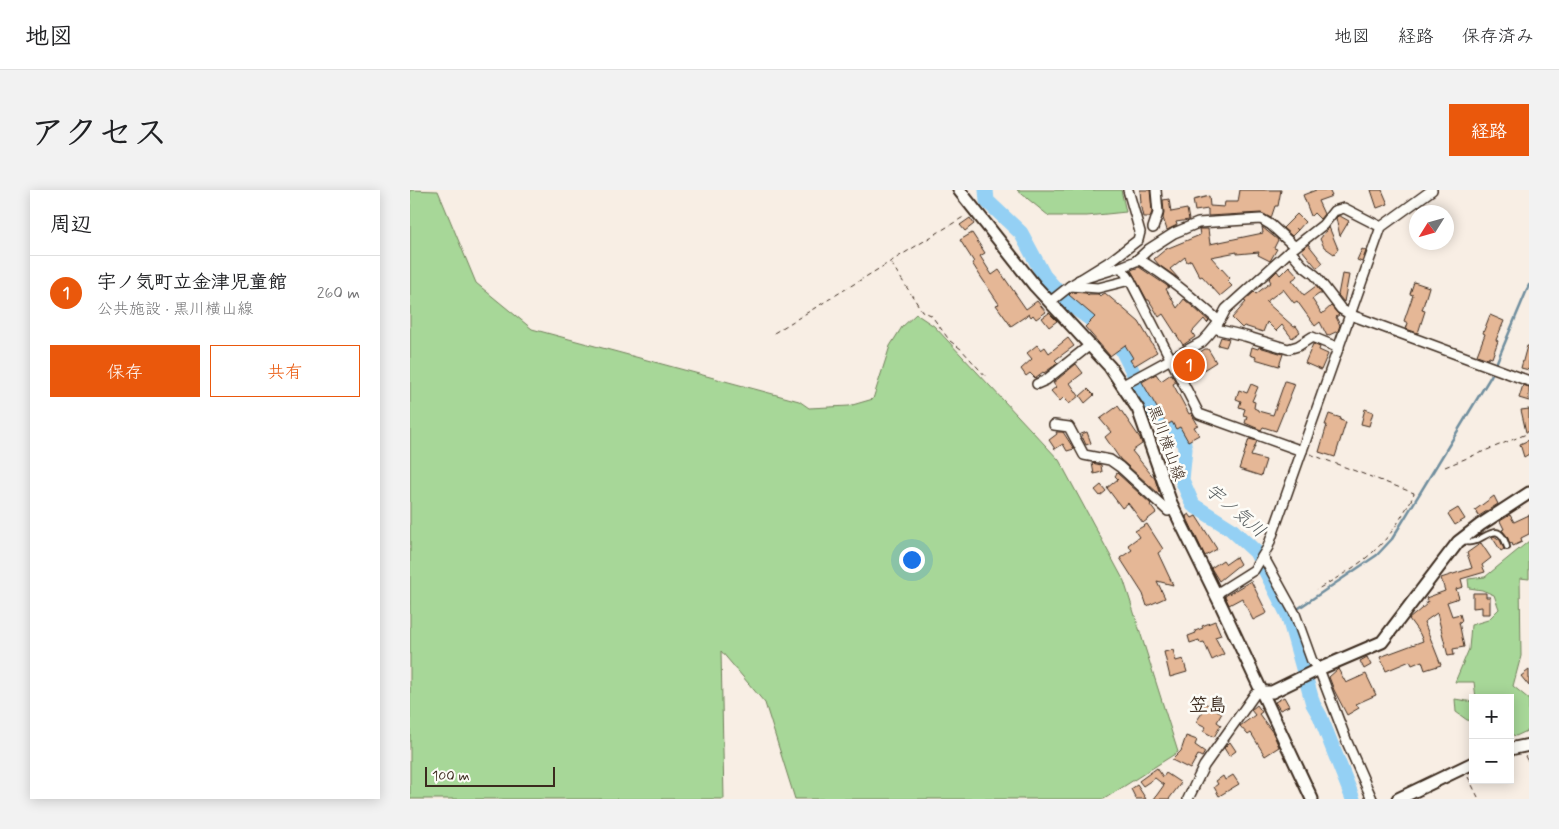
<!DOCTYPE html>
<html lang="ja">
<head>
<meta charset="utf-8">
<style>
  :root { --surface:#fff; --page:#f2f2f2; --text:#202124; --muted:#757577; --line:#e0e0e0; --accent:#ea580c }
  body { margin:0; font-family:Mynerve,"Klee One",sans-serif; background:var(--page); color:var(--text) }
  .controls { position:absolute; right:15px; bottom:15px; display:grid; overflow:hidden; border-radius:0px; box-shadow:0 2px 12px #0003 }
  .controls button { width:45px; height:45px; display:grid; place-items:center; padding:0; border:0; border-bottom:1px solid var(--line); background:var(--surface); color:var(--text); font:25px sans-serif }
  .compass { position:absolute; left:999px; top:15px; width:45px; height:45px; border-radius:50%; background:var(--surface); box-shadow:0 2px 12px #0003; rotate:233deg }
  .scale { position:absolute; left:15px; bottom:12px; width:130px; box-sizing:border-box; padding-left:5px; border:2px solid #3b2a1e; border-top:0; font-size:14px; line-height:18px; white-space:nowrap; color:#3b2a1e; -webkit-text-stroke:4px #fdfcf7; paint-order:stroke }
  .you { position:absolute; left:501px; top:369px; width:18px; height:18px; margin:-12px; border:4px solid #fff; border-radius:50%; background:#1a73e8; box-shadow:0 0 0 8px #1a73e833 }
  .badge { display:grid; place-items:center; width:32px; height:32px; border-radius:50%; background:var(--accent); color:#fff; font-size:16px; font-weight:700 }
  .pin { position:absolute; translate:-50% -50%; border:2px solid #fff; box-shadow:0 1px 5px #0006 }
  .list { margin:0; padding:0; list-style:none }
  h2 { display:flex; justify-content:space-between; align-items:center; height:65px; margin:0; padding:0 20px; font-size:21px }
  h2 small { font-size:16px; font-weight:400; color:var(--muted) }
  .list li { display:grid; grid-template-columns:32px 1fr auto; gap:15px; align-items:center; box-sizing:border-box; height:75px; padding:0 20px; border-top:1px solid var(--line) }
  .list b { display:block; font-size:19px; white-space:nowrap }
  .list p { margin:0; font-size:16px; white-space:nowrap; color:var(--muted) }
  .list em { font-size:16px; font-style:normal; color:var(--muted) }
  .actions { display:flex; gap:10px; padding:15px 20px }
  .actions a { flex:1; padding:11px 0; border:1px solid var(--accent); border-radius:0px; text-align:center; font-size:18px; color:var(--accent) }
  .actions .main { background:var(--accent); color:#fff }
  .map { position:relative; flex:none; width:1119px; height:609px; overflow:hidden; border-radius:0px }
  header { display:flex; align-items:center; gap:30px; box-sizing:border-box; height:70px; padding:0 25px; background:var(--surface); border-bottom:1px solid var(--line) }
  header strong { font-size:24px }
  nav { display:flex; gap:28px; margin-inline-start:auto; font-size:18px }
  .intro { display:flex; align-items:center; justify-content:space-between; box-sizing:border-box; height:120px; padding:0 30px }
  h1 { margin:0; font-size:35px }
  .button { padding:12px 22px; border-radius:0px; background:var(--accent); color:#fff; font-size:18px; font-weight:700 }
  main { display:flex; gap:30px; padding:0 30px }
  aside { flex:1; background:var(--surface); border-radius:0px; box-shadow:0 2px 12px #0003 }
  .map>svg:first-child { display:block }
  .green { fill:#a7d798; stroke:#71805b }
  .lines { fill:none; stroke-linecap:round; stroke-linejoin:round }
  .stream { stroke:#708e9e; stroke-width:2.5 }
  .river { stroke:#94d0f4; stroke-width:15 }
  .building { fill:#e5b796; stroke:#3b2a1e }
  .lane-casing { stroke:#3b2a1e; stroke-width:8 }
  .street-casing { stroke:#3b2a1e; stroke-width:12 }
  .secondary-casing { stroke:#3b2a1e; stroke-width:15 }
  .path { stroke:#3b2a1e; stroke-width:1; stroke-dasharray:5 4; stroke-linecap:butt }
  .lane { stroke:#fdfcf7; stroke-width:4.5 }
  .street { stroke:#fdfcf7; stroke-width:9 }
  .secondary { stroke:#fdfcf7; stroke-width:11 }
  .labels { text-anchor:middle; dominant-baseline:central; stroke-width:5; stroke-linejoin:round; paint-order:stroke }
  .street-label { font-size:16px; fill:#3b2a1e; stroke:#fdfcf7 }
  .water-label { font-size:18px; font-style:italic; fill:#565c5e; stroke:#fdfcf7 }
  .quarter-label { font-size:19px; font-weight:bold; fill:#3b2a1e; stroke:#fdfcf7 }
</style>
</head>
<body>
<header>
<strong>地図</strong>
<nav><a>地図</a><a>経路</a><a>保存済み</a></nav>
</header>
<div class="intro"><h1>アクセス</h1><a class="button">経路</a></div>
<main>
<aside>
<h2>周辺<small></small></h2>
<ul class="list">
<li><span class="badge">1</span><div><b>宇ノ気町立金津児童館</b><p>公共施設 · 黒川横山線</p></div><em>260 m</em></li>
</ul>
<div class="actions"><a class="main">保存</a><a>共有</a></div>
</aside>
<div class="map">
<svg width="1119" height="609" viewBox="0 0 1119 609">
  <rect width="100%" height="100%" fill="#f8eee4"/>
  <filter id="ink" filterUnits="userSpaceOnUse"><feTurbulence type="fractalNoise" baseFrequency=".02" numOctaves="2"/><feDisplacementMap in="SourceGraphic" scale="10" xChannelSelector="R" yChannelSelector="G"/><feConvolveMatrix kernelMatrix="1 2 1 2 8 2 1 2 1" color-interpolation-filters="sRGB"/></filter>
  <g filter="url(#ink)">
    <g class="green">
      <polygon points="0,0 28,1 66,93 122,139 389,211 399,218 439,216 463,209 480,156 492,137 506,124 524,136 649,270 714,391 768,562 694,609 385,609 355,513 311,461 314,609 0,609"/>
      <polygon points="607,0 711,0 716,22 677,26 639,26"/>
      <polygon points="1119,351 1119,389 1110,388 1111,466 1103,496 1119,509 1119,540 1106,546 1100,544 1100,508 1066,508 1064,492 1045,492 1059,459 1061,435 1078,430 1089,419 1084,405 1072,400 1059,398 1058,389 1075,387"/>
      <polygon points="1045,509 1063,512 1063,531 1057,530 1046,522"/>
    </g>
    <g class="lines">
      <polyline class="stream" points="886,420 967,365 982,349 1081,186 1119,95"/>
      <polyline class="river" points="576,0 577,11 611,43 634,86 657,112 706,148 743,222 773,249 775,259 772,290 783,315 821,339 846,362 878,425 903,514 910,526 943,609"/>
    </g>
    <g class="building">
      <polygon points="730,0 740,0 742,22 740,27 733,27 730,13 731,13"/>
      <polygon points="830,0 871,0 868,16 865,16 861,28 851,23 798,26 798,19 785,21 783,10 799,6 800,16 814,17 815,12 828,12"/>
      <polygon points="906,0 919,0 922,6 908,11 914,24 910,29 904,23 901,26 893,5"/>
      <polygon points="961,0 972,0 978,14 967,18"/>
      <polygon points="759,9 761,22 777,19 779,30 766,32 767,35 757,40 753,28 754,23 753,10"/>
      <polygon points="887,24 895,32 888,40 886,38 888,40 882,46 873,38"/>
      <polygon points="928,26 930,26 939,31 930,46 926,28"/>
      <polygon points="560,28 564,34 555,41 550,35"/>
      <polygon points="852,37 868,50 864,58 867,59 860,71 848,65 849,62 827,64 827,62 801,67 820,88 817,91 822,96 810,106 792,86 790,87 781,70 777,72 775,67 760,79 769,89 749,75 744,69 756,59 790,45 789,39 798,39 800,54 853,43"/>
      <polygon points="919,37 928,59 924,64 914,57 910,49"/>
      <polygon points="562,43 575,63 570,66 582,85 589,80 616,119 627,111 636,122 626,129 623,125 621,127 619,124 601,136 586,115 589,114 569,84 562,73 564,72 550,50"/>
      <polygon points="898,54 913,73 907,78 892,60"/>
      <polygon points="952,59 956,61 952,72 947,70"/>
      <polygon points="879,76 888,86 882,90 894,105 906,96 912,104 909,104 902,109 912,124 921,116 929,125 926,127 930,135 928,141 917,146 910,132 905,136 887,111 884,113 873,99 856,112 884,137 886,136 890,142 882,148 872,135 866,141 857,132 853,142 834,136 832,138 822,128 836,112 834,111 844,102 846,104 861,92 859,89 867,81 870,85"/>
      <polygon points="729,77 759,97 756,99 767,118 774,109 799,131 797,133 794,129 782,142 785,147 773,155 753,124 749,127 739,110 737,110 721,80"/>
      <polygon points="932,84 939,85 934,112 928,105"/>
      <polygon points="1004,92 1019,97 1012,120 1015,121 1008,143 996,139 998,133 994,131 1003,105 1000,104"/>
      <polygon points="662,102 676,103 678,105 679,104 688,104 690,106 695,103 729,132 747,162 724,176 720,170 723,168 715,155 700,166 675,137 685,127 659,105"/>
      <polygon points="639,123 647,131 639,137 632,128"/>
      <polygon points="1080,125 1094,131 1086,150 1088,151 1082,168 1079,167 1078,169 1067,165 1075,144 1073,143"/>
      <polygon points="811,147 819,149 816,157 808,155"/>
      <polygon points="658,148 664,156 645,170 648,173 634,183 633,182 625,188 620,183 616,186 611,179 622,169 617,163 627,155 631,160 635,157 639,163"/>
      <polygon points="903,154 910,157 909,160 918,164 911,180 895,173"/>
      <polygon points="1117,156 1119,156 1119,180 1111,178"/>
      <polygon points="842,157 848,159 849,157 873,164 869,176 845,169 846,167 840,165"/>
      <polygon points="795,159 798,159 806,172 787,184 784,189 778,189 771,174"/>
      <polygon points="666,174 673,183 660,193 669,206 659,214 654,207 650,211 641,201 646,197 643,193"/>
      <polygon points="746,184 751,191 761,184 766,192 763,194 779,224 781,223 788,235 784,237 789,245 778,251 770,237 766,239 762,232 757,235 732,192"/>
      <polygon points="875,191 885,194 866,241 853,237 851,240 835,233 837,226 833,225 835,219 829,217 831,211 826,209 829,200 837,203 841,194 848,197 842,211 845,212 844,218 848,220 848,221 863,225"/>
      <polygon points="1113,195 1119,197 1119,211 1109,208"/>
      <polygon points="678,199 684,205 675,213 670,206"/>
      <polygon points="708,216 730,248 732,254 722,261 745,289 749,302 748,303 710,269 695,247 701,242 690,229"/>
      <polygon points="955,219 963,222 959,236 951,234"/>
      <polygon points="1119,219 1119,242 1116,242 1111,220"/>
      <polygon points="919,224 931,228 930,230 936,232 925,267 909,262 917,235 915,235"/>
      <polygon points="646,242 653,242 664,259 657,261 653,254 645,259 639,250 647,244"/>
      <polygon points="677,242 681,253 676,255 671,244"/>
      <polygon points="839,249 847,251 841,266 856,270 851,286 829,279"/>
      <polygon points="1119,250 1119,264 1114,267 1110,254"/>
      <polygon points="682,273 691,275 692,282 684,284"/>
      <polygon points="707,283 741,314 740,315 746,323 733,333 718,313 712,318 697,298 708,289 705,286"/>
      <polygon points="691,295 696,301 690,306 685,300"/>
      <polygon points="1084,306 1088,314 1069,326 1065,320"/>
      <polygon points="1048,318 1055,329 1045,335 1038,324"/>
      <polygon points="779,324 782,328 786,326 807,359 795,366 776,326"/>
      <polygon points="1100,325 1104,332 1119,325 1119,344 1111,348 1112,352 1103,356 1102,353 1100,354 1097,346 1092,340 1094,339 1090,331"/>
      <polygon points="737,334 753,359 748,363 763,395 747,391 755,408 737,416 733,404 710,368 722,360 718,355 729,347 725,341"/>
      <polygon points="1084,346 1090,350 1094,359 1091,361 1082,347"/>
      <polygon points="1071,353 1081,368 1072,375 1075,382 1051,389 1053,397 1046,399 1049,408 1037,412 1042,426 1050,424 1052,431 1049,432 1054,457 1043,459 1044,465 1038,466 1027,423 1014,432 1031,475 1015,480 1012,471 1002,475 1000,471 976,481 970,467 1013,451 1010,444 999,429 1017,414 1016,412 1018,412 1016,408 1035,401 1031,388 1062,378 1057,363"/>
      <polygon points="826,367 830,374 809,391 801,378 813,370 816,374"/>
      <polygon points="841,391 857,423 843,430 832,408 819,415 815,406"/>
      <polygon points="1063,403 1076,403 1076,407 1080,407 1080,424 1072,424 1072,417 1063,418"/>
      <polygon points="805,431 811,445 805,447 814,464 802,470 794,452 790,453 789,450 780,453 778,446 786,443 785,441 793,438 792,436"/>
      <polygon points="763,460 766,471 773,469 777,482 760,487 754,462"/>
      <polygon points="957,467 961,475 954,479 950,471"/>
      <polygon points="928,479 936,493 956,484 966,505 946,514 949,518 937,525 924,500 919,487"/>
      <polygon points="1119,480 1119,496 1111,486"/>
      <polygon points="874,507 879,516 870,520 865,512"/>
      <polygon points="793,512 812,523 807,532 811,535 804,547 793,541 796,537 786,532 794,520"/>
      <polygon points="847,515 852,522 849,524 863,543 869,557 855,566 841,543 838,545 830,536 845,525 841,520"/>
      <polygon points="776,546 787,550 785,555 795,562 792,567 788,565 780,579 762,570 771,561"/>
      <polygon points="820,552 826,561 819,566 814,558"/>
      <polygon points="747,578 753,587 756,583 771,593 759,609 744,609 754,595 745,588 733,596 729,591"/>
      <polygon points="823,585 829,594 809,606 804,597 808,594 806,591 813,586 815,590"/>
      <polygon points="727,595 736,609 726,609 721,599"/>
    </g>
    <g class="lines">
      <defs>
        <path id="lane" d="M 1057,352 C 1072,355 1088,325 1097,357"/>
        <g id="street">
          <polyline points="743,38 748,23 746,0"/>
          <path d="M 728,69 C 758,86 783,108 809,131"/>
          <polyline points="711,77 720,90 789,224 892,261"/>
          <polyline points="669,90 711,77 726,71 739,59 764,43 788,33 851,29 861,35 885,57 913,35 924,21 934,18 971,37"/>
          <polyline points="660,96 702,70 728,50 730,42 718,0"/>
          <polyline points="640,112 660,96 688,98 720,90"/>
          <polyline points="805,138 810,140 835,146 878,159 888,156 902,147 929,158"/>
          <polyline points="627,194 636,190 680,155"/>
          <path d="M 713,195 L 792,152 C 802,142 810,132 816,119 L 880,61 L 892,75 L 905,85 L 931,119 L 941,125 L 1119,191"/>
          <polyline points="644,235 659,237 674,265 700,270 710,277 758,321 764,319"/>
          <polyline points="853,366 885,424 902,471 909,479 937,552 962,609"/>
          <polyline points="806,404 844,380 858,357 971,37 1022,0"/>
          <polyline points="778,609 794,576 845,504 852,502"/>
        </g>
        <g id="secondary">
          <polyline points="549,0 625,96 700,177 728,219 761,313 811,415 902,609"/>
          <polyline points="852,502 862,502 909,479 972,452 1048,352 1070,335 1119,303"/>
          <polyline points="1100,559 1119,555"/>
          <polyline points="988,609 1063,573"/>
        </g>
      </defs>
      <use href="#lane" class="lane-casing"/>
      <use href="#street" class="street-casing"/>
      <use href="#secondary" class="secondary-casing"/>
      <g class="path">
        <polyline points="481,73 512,121 521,125 540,151 551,159 577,188"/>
        <polyline points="364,143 555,26"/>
        <path d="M 900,264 L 1004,303 C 1002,310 997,317 993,324 C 972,362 943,379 906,400"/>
        <polyline points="1035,277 1119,243"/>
        <polyline points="1115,566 1119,574"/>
        <polyline points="1058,587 1069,609"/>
      </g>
      <use href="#lane" class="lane"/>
      <use href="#street" class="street"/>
      <use href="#secondary" class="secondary"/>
    </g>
  </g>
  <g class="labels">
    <g class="street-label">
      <text transform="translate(756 253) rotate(70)">黒川横山線</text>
    </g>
    <g class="water-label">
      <text transform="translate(825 321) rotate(40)">宇ノ気川</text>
    </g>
    <g class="quarter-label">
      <text x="798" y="515">笠島</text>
    </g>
  </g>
</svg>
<div class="controls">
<button>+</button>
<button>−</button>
</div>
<svg class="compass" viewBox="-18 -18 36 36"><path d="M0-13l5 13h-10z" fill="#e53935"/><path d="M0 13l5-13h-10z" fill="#757577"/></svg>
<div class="scale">100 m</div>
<div class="you"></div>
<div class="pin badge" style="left:779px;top:175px">1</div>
</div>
</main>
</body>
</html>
